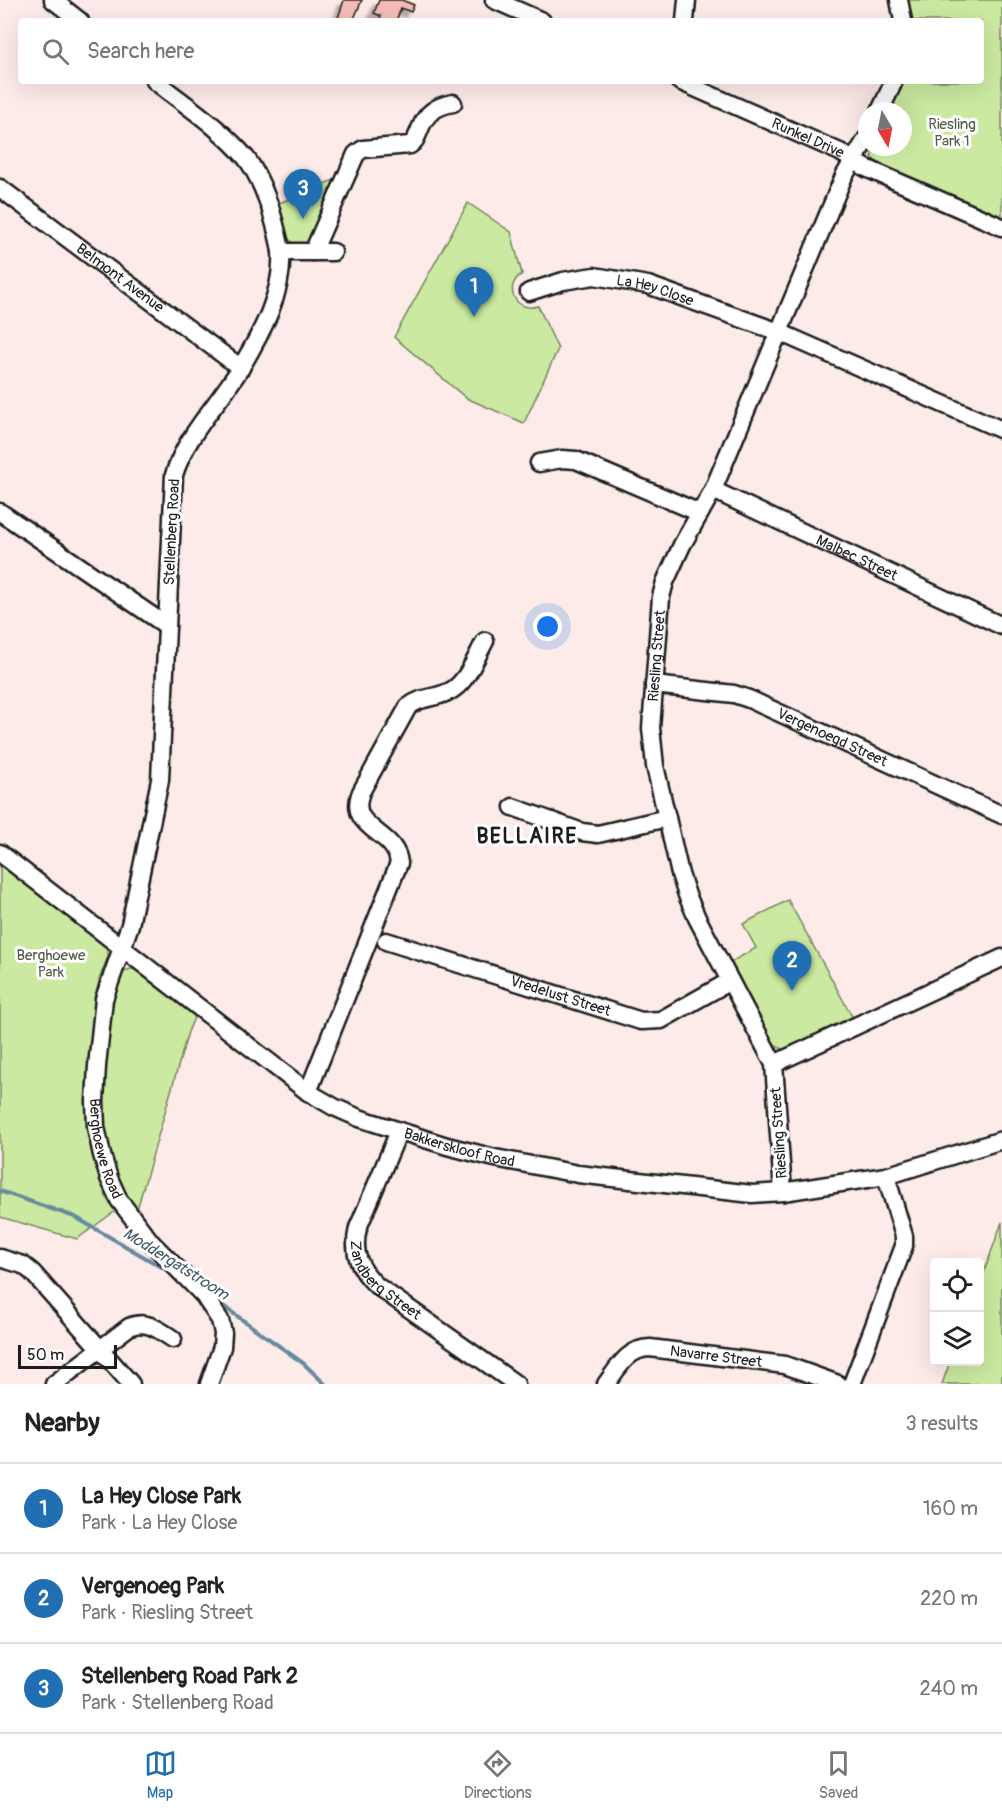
<!DOCTYPE html>
<html lang="en">
<head>
<meta charset="utf-8">
<style>
  :root { --surface:#fff; --page:#f6f6f6; --text:#222; --muted:#767676; --line:#e0e0e0; --accent:#1f6fb2 }
  body { margin:0; font-family:Pangolin,sans-serif; background:var(--page); color:var(--text) }
  .controls { position:absolute; right:18px; bottom:18px; display:grid; overflow:hidden; border-radius:6px; box-shadow:0 6px 24px #0002 }
  .controls button { width:54px; height:54px; display:grid; place-items:center; padding:0; border:0; border-bottom:2px solid var(--line); background:var(--surface); color:var(--text); font:30px sans-serif }
  .compass { position:absolute; left:858px; top:102px; width:54px; height:54px; border-radius:50%; background:var(--surface); box-shadow:0 6px 24px #0002; rotate:170deg }
  .scale { position:absolute; left:18px; bottom:15px; width:99px; box-sizing:border-box; padding-left:6px; border:3px solid #1c1c1c; border-top:0; font-size:16px; line-height:21px; white-space:nowrap; color:#1c1c1c; -webkit-text-stroke:4px #fff; paint-order:stroke }
  .you { position:absolute; left:548px; top:627px; width:21px; height:21px; margin:-15px; border:4px solid #fff; border-radius:50%; background:#1a73e8; box-shadow:0 0 0 9px #1a73e833 }
  .badge { display:grid; place-items:center; width:39px; height:39px; border-radius:50%; background:var(--accent); color:#fff; font-size:20px; font-weight:700 }
  .pin { position:absolute; translate:-50% -50px; filter:drop-shadow(0 2px 3px #0008) }
  .pin::after { content:''; position:absolute; top:32px; width:21px; height:18px; background:inherit; clip-path:polygon(0 0,100% 0,50% 100%) }
  .list { margin:0; padding:0; list-style:none }
  h2 { display:flex; justify-content:space-between; align-items:center; height:78px; margin:0; padding:0 24px; font-size:26px }
  h2 small { font-size:20px; font-weight:400; color:var(--muted) }
  .list li { display:grid; grid-template-columns:39px 1fr auto; gap:18px; align-items:center; box-sizing:border-box; height:90px; padding:0 24px; border-top:2px solid var(--line) }
  .list b { display:block; font-size:22px; white-space:nowrap }
  .list p { margin:0; font-size:20px; white-space:nowrap; color:var(--muted) }
  .list em { font-size:20px; font-style:normal; color:var(--muted) }
  .icon { flex:none; width:33px; height:33px; fill:none; stroke:currentColor; stroke-width:2; stroke-linecap:round; stroke-linejoin:round }
  .map { position:relative; flex:none; width:1002px; height:1384px; overflow:hidden }
  .search { position:absolute; background:var(--surface); box-shadow:0 6px 24px #0002; left:18px; right:18px; top:18px; height:66px; display:flex; align-items:center; gap:15px; box-sizing:border-box; padding:0 21px; border-radius:6px; color:var(--muted); font-size:22px }
  .sheet { height:348px; background:var(--surface) }
  nav { display:flex; justify-content:space-around; align-items:center; box-sizing:border-box; height:84px; border-top:2px solid var(--line); background:var(--surface); font-size:16px; color:var(--muted) }
  nav a { display:grid; justify-items:center; gap:3px }
  nav .on { color:var(--accent) }
  .map>svg:first-child { display:block }
  .green { fill:#cbe9a0; stroke:#74825e; stroke-width:1.5 }
  .lines { fill:none; stroke-linecap:round; stroke-linejoin:round }
  .stream { stroke:#668a9f; stroke-width:4 }
  .building { fill:#f7bbb7; stroke:#1c1c1c; stroke-width:1.5; filter:url(#shadow) }
  .street-casing { stroke:#1c1c1c; stroke-width:21 }
  .street { stroke:#fff; stroke-width:16 }
  .labels { text-anchor:middle; dominant-baseline:central; stroke-width:6; stroke-linejoin:round; paint-order:stroke }
  .park-label { font-size:15px; fill:#515a44; stroke:#fff }
  .street-label { font-size:15px; fill:#1c1c1c; stroke:#fff }
  .water-label { font-size:16px; font-style:italic; fill:#475c69; stroke:#fff }
  .district-label { font-size:21px; font-weight:bold; letter-spacing:1.5px; fill:#1c1c1c; stroke:#fff }
</style>
</head>
<body>
<div class="map">
<svg width="1002" height="1384" viewBox="0 0 1002 1384">
  <defs>
    <filter id="shadow"><feDropShadow dx="-5.5" dy="5.5" stdDeviation="1.5" flood-color="#0004"/></filter>
  </defs>
  <rect width="100%" height="100%" fill="#fdebe9"/>
  <filter id="ink" filterUnits="userSpaceOnUse"><feTurbulence type="fractalNoise" baseFrequency=".0167" numOctaves="2"/><feDisplacementMap in="SourceGraphic" scale="12" xChannelSelector="R" yChannelSelector="G"/><feConvolveMatrix kernelMatrix="1 2 1 2 8 2 1 2 1" color-interpolation-filters="sRGB"/></filter>
  <g filter="url(#ink)">
    <g class="green">
      <polygon points="907,0 1002,0 1002,218 883,167 872,158 871,147 903,147 903,111 887,111 900,81 981,81 981,21 911,21"/>
      <path d="M 331,181 L 340,181 L 313,241 C 285,256 283,224 277,204 Z"/>
      <path d="M 468,203 L 511,232 L 522,274 C 502,287 516,313 538,306 L 558,349 L 524,423 L 466,398 L 394,337 Z"/>
      <polygon points="0,859 105,943 107,947 108,956 99,980 92,1028 90,1100 118,1209 77,1239 0,1217"/>
      <polygon points="788,900 854,1020 785,1050 778,1047 773,1042 729,963 756,948 743,924"/>
      <path d="M 130,969 L 138,969 L 196,1013 L 188,1032 L 136,1213 C 123,1193 110,1171 105,1147 C 100,1118 104,994 122,974 C 125,971 127,970 130,969 Z"/>
      <polygon points="1002,1222 1002,1384 942,1384 950,1362 980,1362 980,1283"/>
    </g>
    <g class="lines">
      <g class="stream">
        <polyline points="0,1191 75,1217 172,1273"/>
        <polyline points="216,1301 303,1363 325,1384"/>
      </g>
    </g>
    <g class="building">
      <polygon points="344,0 362,0 353,21 346,21 338,18"/>
      <polygon points="379,0 402,0 414,5 411,12 401,8 396,21 379,21 381,16 374,13"/>
    </g>
    <g class="lines">
      <defs>
        <g id="street">
          <polyline points="53,0 80,21"/>
          <polyline points="494,0 542,21"/>
          <polyline points="899,0 903,21"/>
          <polyline points="685,21 687,0"/>
          <path id="s1" d="M 155,81 C 184,104 222,129 246,158 C 257,172 264,190 270,207 C 274,221 279,237 281,252 C 284,292 261,334 241,367 C 219,404 187,433 174,475 L 160,780 L 130,925 L 104,999 L 97,1066 L 95,1101 L 96,1127 L 102,1155 L 109,1178 L 119,1200 L 151,1242 L 204,1296 L 220,1320 L 223,1333 L 222,1347 L 209,1384"/>
          <path id="s2" d="M 679,81 L 840,152 L 866,168 L 1002,227"/>
          <polyline points="880,111 894,81"/>
          <path id="s3" d="M 0,188 L 241,368"/>
          <polyline points="281,252 333,252"/>
          <path d="M 313,252 L 356,154 L 363,149 L 410,145 C 416,141 417,136 420,129 C 426,113 436,106 453,103"/>
          <path id="s4" d="M 529,292 L 563,281 L 594,276 L 648,285 L 779,332 L 1002,430"/>
          <polyline points="539,463 562,459 576,460 700,513"/>
          <path id="s5" d="M 713,490 L 1002,626"/>
          <polyline points="0,512 167,626"/>
          <path id="s6" d="M 654,685 L 734,694 L 749,699 L 1002,815"/>
          <polyline points="513,807 582,832 598,834 667,818"/>
          <path id="s7" d="M 0,853 L 308,1092 L 334,1107 L 359,1118 L 447,1146 L 495,1158 L 578,1174 L 752,1194 L 783,1192 L 886,1176 L 1002,1140"/>
          <path id="s8" d="M 386,941 L 641,1021 L 661,1020 L 730,981"/>
          <polyline points="774,1064 1002,958"/>
          <path d="M 308,1092 L 399,863 C 396,830 346,830 361,792 L 408,707 C 422,696 433,699 448,692 C 466,685 476,657 485,641"/>
          <path id="s9" d="M 399,1131 L 358,1228 C 352,1253 359,1269 377,1286 L 516,1384"/>
          <path id="s10" d="M 783,1192 L 774,1064 L 697,918 L 687,895 L 680,874 L 655,766 L 651,728 L 661,597 L 665,582 L 682,545 L 713,490 L 844,176 L 867,138"/>
          <polyline points="0,1258 23,1265 32,1272 131,1384"/>
          <path d="M 54,1384 L 129,1327 C 146,1319 159,1330 173,1339"/>
          <path id="s11" d="M 606,1384 C 618,1368 628,1348 650,1348 L 785,1365 L 838,1384"/>
          <polyline points="852,1384 904,1246 904,1236 886,1176"/>
        </g>
      </defs>
      <use href="#street" class="street-casing"/>
      <use href="#street" class="street"/>
    </g>
  </g>
  <g class="labels">
    <g class="park-label">
      <text x="952" y="124">Riesling<tspan x="952" dy="17">Park 1</tspan></text>
      <text x="51" y="955">Berghoewe<tspan x="51" dy="17">Park</tspan></text>
    </g>
    <g class="street-label">
      <text stroke="none"><textPath href="#s2" startOffset="141">Runkel Drive</textPath></text>
      <text stroke="none"><textPath href="#s3" startOffset="150">Belmont Avenue</textPath></text>
      <text stroke="none"><textPath href="#s4" startOffset="130">La Hey Close</textPath></text>
      <text transform="translate(172 532) rotate(-87)">Stellenberg Road</text>
      <text stroke="none"><textPath href="#s5" startOffset="159">Malbec Street</textPath></text>
      <text stroke="none"><textPath href="#s10" startOffset="562">Riesling Street</textPath></text>
      <text stroke="none"><textPath href="#s6" startOffset="188">Vergenoegd Street</textPath></text>
      <text stroke="none"><textPath href="#s8" startOffset="183">Vredelust Street</textPath></text>
      <text transform="translate(779 1133) rotate(-94)">Riesling Street</text>
      <text stroke="none"><textPath href="#s7" startOffset="552">Bakkerskloof Road</textPath></text>
      <text stroke="none"><textPath href="#s1" startOffset="1155">Berghoewe Road</textPath></text>
      <text stroke="none"><textPath href="#s9" startOffset="170">Zandberg Street</textPath></text>
      <text stroke="none"><textPath href="#s11" startOffset="126">Navarre Street</textPath></text>
    </g>
    <g class="water-label">
      <text transform="translate(176 1264) rotate(32)">Moddergatstroom</text>
    </g>
    <g class="district-label">
      <text x="527" y="836">BELLAIRE</text>
    </g>
  </g>
</svg>
<div class="controls">
<button><svg class="icon" aria-label="locate" viewBox="0 0 24 24"><circle cx="12" cy="12" r="6"/><path d="M12 2v4M12 18v4M2 12h4M18 12h4"/></svg></button>
<button><svg class="icon" aria-label="layers" viewBox="0 0 24 24"><path d="M12 4l9 5-9 5-9-5zM3 14l9 5 9-5"/></svg></button>
</div>
<svg class="compass" viewBox="-18 -18 36 36"><path d="M0-13l5 13h-10z" fill="#e53935"/><path d="M0 13l5-13h-10z" fill="#767676"/></svg>
<div class="scale">50 m</div>
<div class="you"></div>
<div class="pin badge" style="left:474px;top:317px">1</div>
<div class="pin badge" style="left:792px;top:991px">2</div>
<div class="pin badge" style="left:303px;top:219px">3</div>
<div class="search"><svg class="icon" aria-label="search" viewBox="0 0 24 24"><circle cx="10" cy="10" r="6"/><path d="M15 15l6 6"/></svg>Search here</div>
</div>
<section class="sheet">
<h2>Nearby<small>3 results</small></h2>
<ul class="list">
<li><span class="badge">1</span><div><b>La Hey Close Park</b><p>Park · La Hey Close</p></div><em>160 m</em></li>
<li><span class="badge">2</span><div><b>Vergenoeg Park</b><p>Park · Riesling Street</p></div><em>220 m</em></li>
<li><span class="badge">3</span><div><b>Stellenberg Road Park 2</b><p>Park · Stellenberg Road</p></div><em>240 m</em></li>
</ul>
</section>
<nav>
<a class="on"><svg class="icon" aria-label="map" viewBox="0 0 24 24"><path d="M3 6l6-2 6 2 6-2v14l-6 2-6-2-6 2zM9 4v14M15 6v14"/></svg>Map</a>
<a><svg class="icon" aria-label="directions" viewBox="0 0 24 24"><path d="M12 3l9 9-9 9-9-9zM9 14v-3h6M13 9l2 2-2 2"/></svg>Directions</a>
<a><svg class="icon" aria-label="saved" viewBox="0 0 24 24"><path d="M7 4h10v16l-5-4-5 4z"/></svg>Saved</a>
</nav>
</body>
</html>
